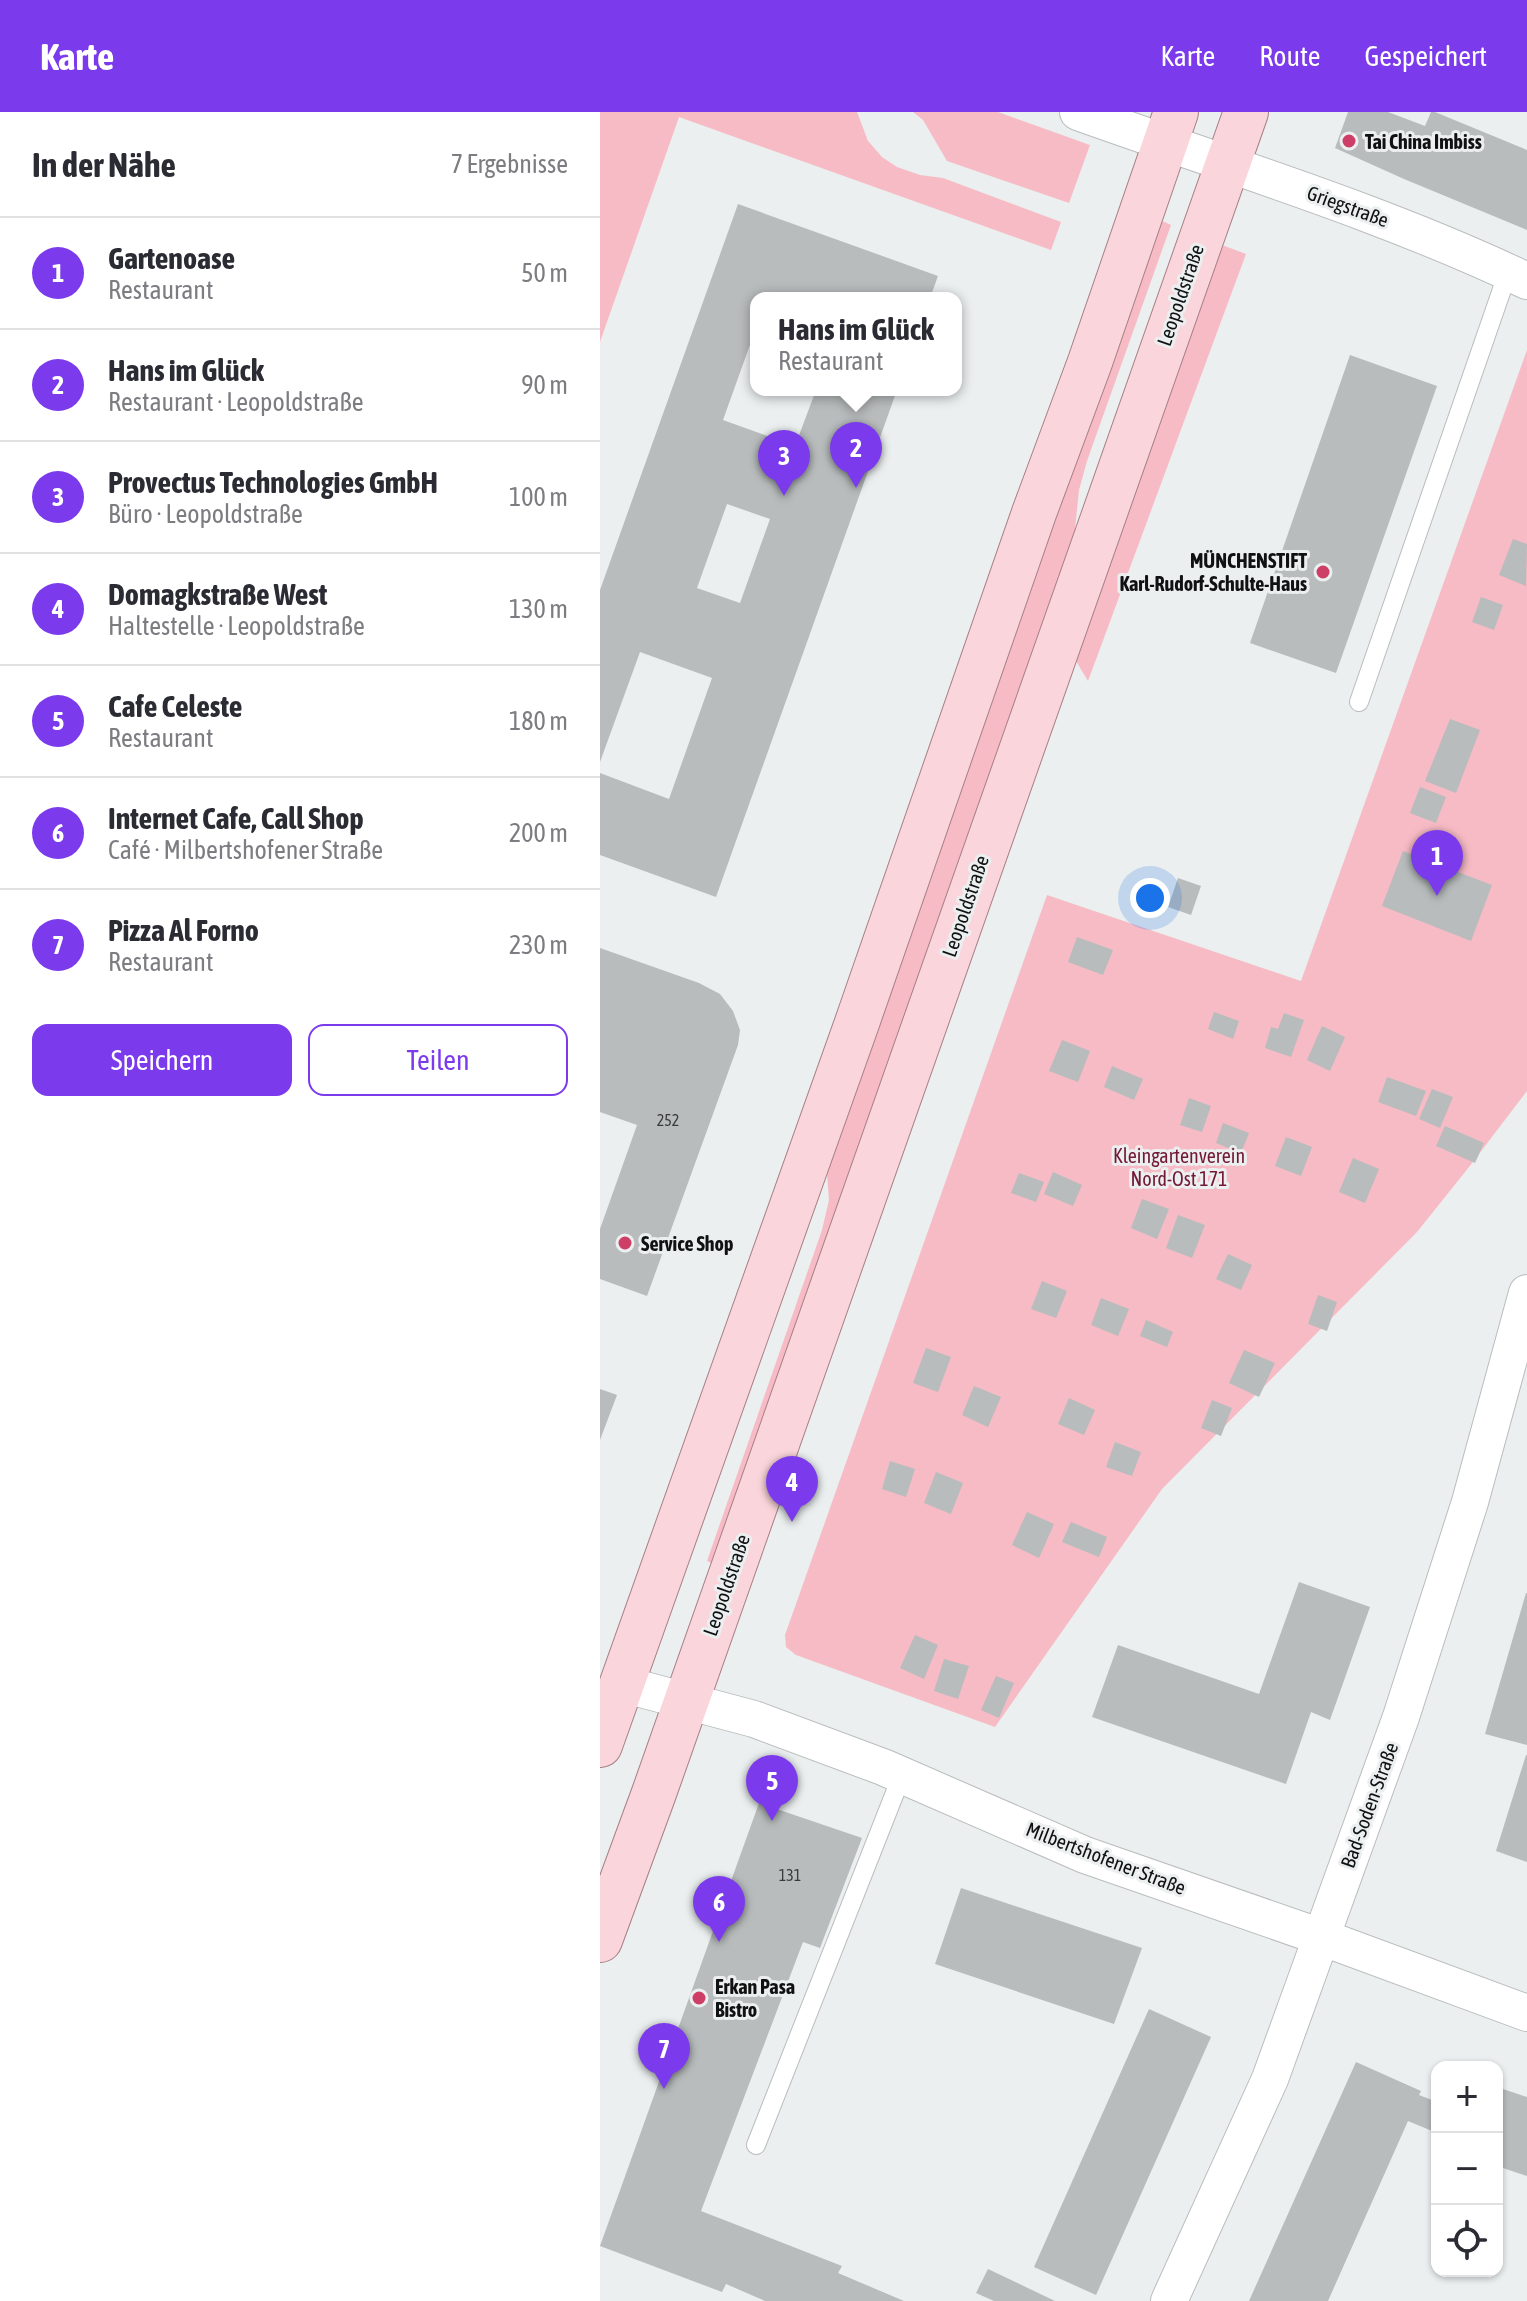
<!DOCTYPE html>
<html lang="de">
<head>
<meta charset="utf-8">
<style>
  :root { --surface:#fff; --page:#f7f7f7; --text:#2b2b33; --muted:#7c7c81; --line:#e1e1e2; --accent:#7c3aed }
  body { margin:0; font-family:"Asap Condensed",sans-serif; background:var(--page); color:var(--text) }
  .controls { position:absolute; right:24px; bottom:24px; display:grid; overflow:hidden; border-radius:16px; box-shadow:0 2px 6px #0004 }
  .controls button { width:72px; height:72px; display:grid; place-items:center; padding:0; border:0; border-bottom:2px solid var(--line); background:var(--surface); color:var(--text); font:40px sans-serif }
  .you { position:absolute; left:550px; top:786px; width:28px; height:28px; margin:-20px; border:6px solid #fff; border-radius:50%; background:#1a73e8; box-shadow:0 0 0 12px #1a73e833 }
  .badge { display:grid; place-items:center; width:52px; height:52px; border-radius:50%; background:var(--accent); color:#fff; font-size:26px; font-weight:700 }
  .pin { position:absolute; translate:-50% -66px; filter:drop-shadow(0 2px 4px #0008) }
  .pin::after { content:''; position:absolute; top:42px; width:28px; height:24px; background:inherit; clip-path:polygon(0 0,100% 0,50% 100%) }
  .popup { position:absolute; left:150px; top:180px; width:212px; height:104px; box-sizing:border-box; display:grid; place-content:center; border-radius:16px; background:var(--surface); filter:drop-shadow(0 2px 6px #0005); font-size:26px; white-space:nowrap; color:var(--muted) }
  .popup b { font-size:30px; color:var(--text) }
  .popup::after { content:''; position:absolute; left:50%; top:100%; margin-left:-16px; border:16px solid transparent; border-top-color:var(--surface) }
  .list { margin:0; padding:0; list-style:none }
  h2 { display:flex; justify-content:space-between; align-items:center; height:104px; margin:0; padding:0 32px; font-size:34px }
  h2 small { font-size:26px; font-weight:400; color:var(--muted) }
  .list li { display:grid; grid-template-columns:52px 1fr auto; gap:24px; align-items:center; box-sizing:border-box; height:112px; padding:0 32px; border-top:2px solid var(--line) }
  .list b { display:block; font-size:30px; white-space:nowrap }
  .list p { margin:0; font-size:26px; white-space:nowrap; color:var(--muted) }
  .list em { font-size:26px; font-style:normal; color:var(--muted) }
  .actions { display:flex; gap:16px; padding:24px 32px }
  .actions a { flex:1; padding:18px 0; border:2px solid var(--accent); border-radius:16px; text-align:center; font-size:28px; color:var(--accent) }
  .actions .main { background:var(--accent); color:#fff }
  .icon { flex:none; width:44px; height:44px; fill:none; stroke:currentColor; stroke-width:2; stroke-linecap:round; stroke-linejoin:round }
  .map { position:relative; flex:none; width:927px; height:2189px; overflow:hidden }
  header { display:flex; align-items:center; gap:48px; box-sizing:border-box; height:112px; padding:0 40px; background:var(--accent); color:#fff }
  header strong { font-size:38px }
  nav { display:flex; gap:44px; margin-inline-start:auto; font-size:28px }
  main { display:flex }
  aside { flex:1; background:var(--surface) }
  .map>svg:first-child { display:block }
  .green { fill:#f7bbc5 }
  .building { fill:#b8bcbc; fill-rule:evenodd }
  .lines { fill:none; stroke-linecap:round; stroke-linejoin:round }
  .service-casing { stroke:#b9bdbd; stroke-width:20 }
  .minor-casing { stroke:#b9bdbd; stroke-width:38 }
  .primary-casing { stroke:#a77f86; stroke-width:46 }
  .service { stroke:#fff; stroke-width:18 }
  .minor { stroke:#fff; stroke-width:36 }
  .primary { stroke:#fbd5dc; stroke-width:44 }
  .poi-dot { fill:#ce3f68; stroke:#ebefef; stroke-width:3 }
  .labels { text-anchor:middle; dominant-baseline:central; stroke-width:6; stroke-linejoin:round; paint-order:stroke }
  .number-label { font-size:16px; fill:#3a3c3c }
  .poi-label { font-size:20px; font-weight:bold; fill:#101212; stroke:#ebefef; text-anchor:start }
  .street-label { font-size:20px; fill:#101212; stroke:#ebefef }
  .park-label { font-size:20px; fill:#731734; stroke:#ebefef }
</style>
</head>
<body>
<header>
<strong>Karte</strong>
<nav><a>Karte</a><a>Route</a><a>Gespeichert</a></nav>
</header>
<main>
<aside>
<h2>In der Nähe<small>7 Ergebnisse</small></h2>
<ul class="list">
<li><span class="badge">1</span><div><b>Gartenoase</b><p>Restaurant</p></div><em>50 m</em></li>
<li><span class="badge">2</span><div><b>Hans im Glück</b><p>Restaurant · Leopoldstraße</p></div><em>90 m</em></li>
<li><span class="badge">3</span><div><b>Provectus Technologies GmbH</b><p>Büro · Leopoldstraße</p></div><em>100 m</em></li>
<li><span class="badge">4</span><div><b>Domagkstraße West</b><p>Haltestelle · Leopoldstraße</p></div><em>130 m</em></li>
<li><span class="badge">5</span><div><b>Cafe Celeste</b><p>Restaurant</p></div><em>180 m</em></li>
<li><span class="badge">6</span><div><b>Internet Cafe, Call Shop</b><p>Café · Milbertshofener Straße</p></div><em>200 m</em></li>
<li><span class="badge">7</span><div><b>Pizza Al Forno</b><p>Restaurant</p></div><em>230 m</em></li>
</ul>
<div class="actions"><a class="main">Speichern</a><a>Teilen</a></div>
</aside>
<div class="map">
<svg width="927" height="2189" viewBox="0 0 927 2189">
  <rect width="100%" height="100%" fill="#ebefef"/>
  <g class="green">
    <polygon points="0,0 257,0 268,29 282,45 297,55 320,63 343,66 461,110 451,138 79,5 0,230"/>
    <polygon points="313,0 398,0 490,33 469,91 347,49 323,8"/>
    <polygon points="560,108 571,113 487,349 479,378 473,436 114,1452 107,1449 222,1118 229,1088 227,1062 232,1038"/>
    <polygon points="622,133 646,142 488,569 476,549"/>
    <polygon points="927,238 927,979 869,1055 817,1120 562,1377 395,1615 196,1543 186,1535 185,1523 447,783 701,869"/>
  </g>
  <g class="building">
    <polygon points="748,0 788,0 825,14 831,0 835,0 927,38 927,118 804,67 735,36"/>
    <path d="M 138,92 L 338,164 L 330,186 L 156,186 L 156,216 L 123,308 L 195,334 L 216,278 L 297,278 L 116,785 L 0,743 L 0,661 L 69,687 L 112,566 L 40,540 L 0,650 L 0,478 ZM 127,392 L 170,407 L 140,491 L 97,476 Z"/>
    <polygon points="750,243 837,274 736,561 650,531"/>
    <polygon points="913,427 927,432 926,474 899,463"/>
    <polygon points="881,485 903,493 894,518 872,510"/>
    <polygon points="850,607 880,618 856,681 825,669"/>
    <polygon points="820,675 846,685 836,711 810,701"/>
    <polygon points="803,739 892,773 871,829 782,794"/>
    <polygon points="578,766 601,774 591,803 568,795"/>
    <polygon points="477,825 513,838 503,863 468,850"/>
    <polygon points="0,836 99,871 120,882 133,899 140,918 138,933 47,1184 0,1167 0,1117 37,1013 0,1000"/>
    <polygon points="614,900 639,909 633,927 608,917"/>
    <polygon points="684,901 704,908 691,945 665,936 671,915 678,917"/>
    <polygon points="722,914 745,925 730,959 707,948"/>
    <polygon points="462,928 490,939 478,970 449,959"/>
    <polygon points="512,954 543,967 534,988 504,975"/>
    <polygon points="787,965 826,979 816,1004 778,990"/>
    <polygon points="832,977 853,985 840,1016 819,1007"/>
    <polygon points="589,986 611,994 602,1020 580,1013"/>
    <polygon points="623,1011 649,1021 641,1041 616,1031"/>
    <polygon points="845,1014 884,1031 875,1051 836,1034"/>
    <polygon points="686,1025 712,1035 701,1064 675,1054"/>
    <polygon points="753,1046 779,1057 765,1091 739,1080"/>
    <polygon points="453,1060 482,1073 473,1094 444,1082"/>
    <polygon points="419,1061 444,1070 436,1090 411,1081"/>
    <polygon points="542,1087 569,1097 557,1127 531,1116"/>
    <polygon points="578,1103 605,1113 592,1146 566,1136"/>
    <polygon points="628,1142 652,1153 641,1178 616,1167"/>
    <polygon points="442,1169 467,1179 456,1206 431,1197"/>
    <polygon points="718,1183 737,1190 727,1219 708,1212"/>
    <polygon points="501,1186 529,1197 518,1224 491,1213"/>
    <polygon points="546,1208 573,1220 567,1235 540,1224"/>
    <polygon points="326,1236 351,1245 338,1280 313,1271"/>
    <polygon points="644,1238 675,1251 659,1285 629,1271"/>
    <polygon points="374,1274 401,1285 388,1315 362,1303"/>
    <polygon points="0,1277 17,1283 0,1328"/>
    <polygon points="469,1286 495,1298 484,1323 458,1312"/>
    <polygon points="612,1288 632,1296 621,1324 601,1316"/>
    <polygon points="515,1330 541,1340 532,1364 506,1355"/>
    <polygon points="290,1349 315,1357 306,1385 282,1377"/>
    <polygon points="336,1360 363,1371 351,1402 324,1391"/>
    <polygon points="427,1400 454,1412 439,1446 412,1433"/>
    <polygon points="471,1410 507,1425 499,1445 462,1430"/>
    <polygon points="699,1470 770,1495 730,1608 711,1600 686,1672 492,1605 518,1533 659,1582"/>
    <polygon points="926,1481 927,1481 927,1633 885,1622"/>
    <polygon points="315,1523 338,1533 324,1567 300,1556"/>
    <polygon points="344,1547 369,1554 358,1587 334,1579"/>
    <polygon points="396,1564 414,1571 399,1606 381,1598"/>
    <polygon points="926,1643 927,1643 927,1750 896,1739"/>
    <polygon points="159,1691 262,1726 220,1836 203,1830 101,2099 242,2154 238,2161 304,2189 165,2189 126,2172 122,2180 0,2134"/>
    <polygon points="361,1776 542,1836 514,1912 335,1852"/>
    <polygon points="549,1897 611,1925 496,2183 434,2155"/>
    <polygon points="756,1950 821,1979 819,1983 837,1990 837,2021 808,2009 728,2189 649,2189"/>
    <polygon points="897,1975 927,1985 927,2064 897,2054"/>
    <polygon points="388,2157 455,2189 394,2189 376,2181"/>
  </g>
  <g class="lines">
    <defs>
      <g id="service">
        <polyline points="759,590 908,160"/>
        <polyline points="156,2033 302,1663"/>
      </g>
      <g id="minor">
        <path d="M 478,0 C 629,54 782,100 927,169"/>
        <polyline points="22,1572 154,1607 283,1655 485,1743 721,1825 927,1901"/>
        <polyline points="569,2189 670,1967 801,1605 870,1390 927,1181"/>
      </g>
      <g id="primary">
        <polyline points="0,1633 258,908 434,401 490,250 576,0"/>
        <polyline points="0,1828 54,1681 646,0"/>
      </g>
    </defs>
    <use href="#service" class="service-casing"/>
    <use href="#minor" class="minor-casing"/>
    <use href="#primary" class="primary-casing"/>
    <use href="#service" class="service"/>
    <use href="#minor" class="minor"/>
    <use href="#primary" class="primary"/>
  </g>
  <g class="poi-dot">
    <circle cx="749" cy="29" r="8"/>
    <circle cx="723" cy="460" r="8"/>
    <circle cx="25" cy="1131" r="8"/>
    <circle cx="99" cy="1886" r="8"/>
  </g>
  <g class="labels">
    <g class="number-label">
      <text x="68" y="1008">252</text>
      <text x="190" y="1763">131</text>
    </g>
    <g class="poi-label">
      <text x="765" y="29">Tai China Imbiss</text>
      <text x="707" y="448" text-anchor="end">MÜNCHENSTIFT<tspan x="707" dy="23">Karl-Rudorf-Schulte-Haus</tspan></text>
      <text x="41" y="1131">Service Shop</text>
      <text x="115" y="1874">Erkan Pasa<tspan x="115" dy="23">Bistro</tspan></text>
    </g>
    <g class="street-label">
      <text transform="translate(748 94) rotate(20)">Griegstraße</text>
      <text transform="translate(580 183) rotate(-71)">Leopoldstraße</text>
      <text transform="translate(365 794) rotate(-71)">Leopoldstraße</text>
      <text transform="translate(126 1473) rotate(-71)">Leopoldstraße</text>
      <text transform="translate(769 1693) rotate(-70)">Bad-Soden-Straße</text>
      <text transform="translate(506 1746) rotate(21)">Milbertshofener Straße</text>
    </g>
    <g class="park-label">
      <text x="579" y="1043">Kleingartenverein<tspan x="579" dy="23">Nord-Ost 171</tspan></text>
    </g>
  </g>
</svg>
<div class="controls">
<button>+</button>
<button>−</button>
<button><svg class="icon" aria-label="locate" viewBox="0 0 24 24"><circle cx="12" cy="12" r="6"/><path d="M12 2v4M12 18v4M2 12h4M18 12h4"/></svg></button>
</div>
<div class="you"></div>
<div class="pin badge" style="left:837px;top:784px">1</div>
<div class="pin badge" style="left:256px;top:376px">2</div>
<div class="popup"><b>Hans im Glück</b>Restaurant</div>
<div class="pin badge" style="left:184px;top:384px">3</div>
<div class="pin badge" style="left:192px;top:1410px">4</div>
<div class="pin badge" style="left:172px;top:1709px">5</div>
<div class="pin badge" style="left:119px;top:1830px">6</div>
<div class="pin badge" style="left:64px;top:1977px">7</div>
</div>
</main>
</body>
</html>
